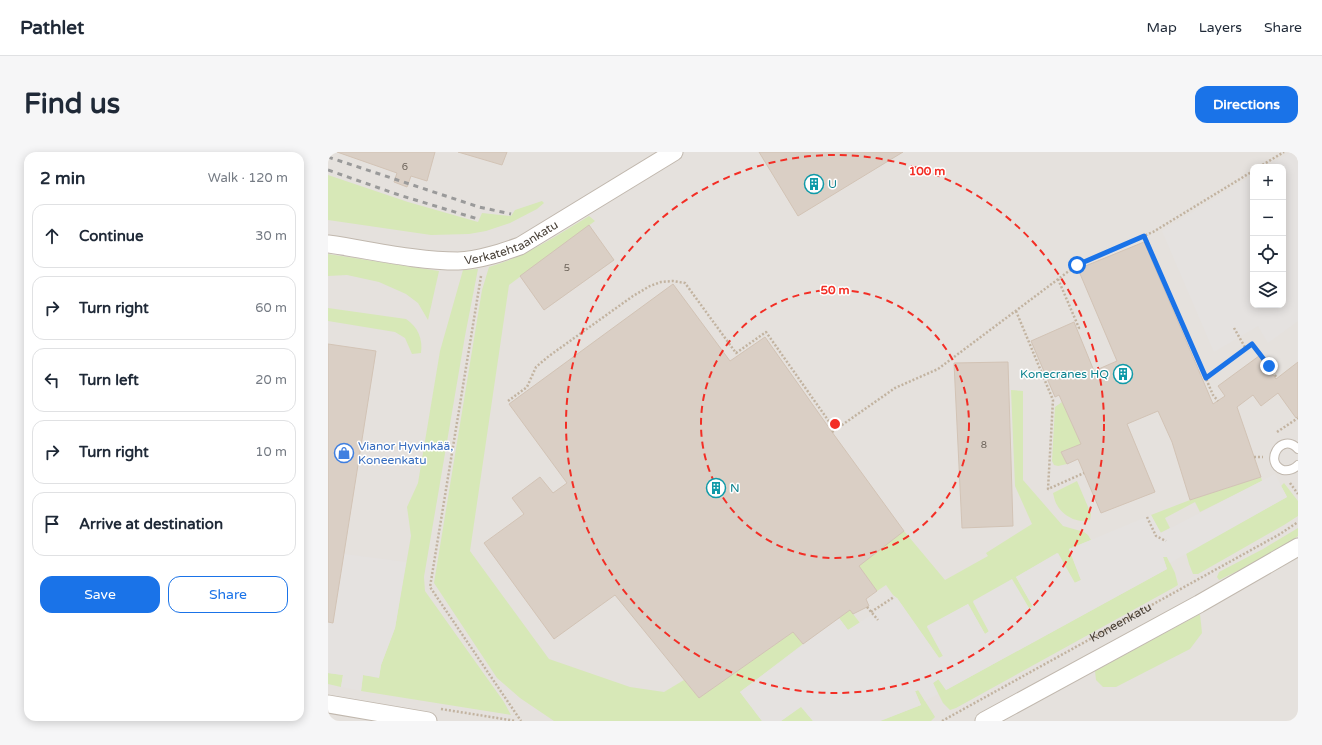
<!DOCTYPE html>
<html lang="en">
<head>
<meta charset="utf-8">
<style>
  :root { --surface:#fff; --page:#f6f6f7; --text:#1f2937; --muted:#747a83; --line:#e0e1e3; --accent:#1a73e8 }
  body { margin:0; font-family:"Varela Round",sans-serif; background:var(--page); color:var(--text) }
  .controls { position:absolute; right:12px; top:12px; display:grid; overflow:hidden; border-radius:8px; box-shadow:0 2px 10px #0003 }
  .controls button { width:36px; height:36px; display:grid; place-items:center; padding:0; border:0; border-bottom:1px solid var(--line); background:var(--surface); color:var(--text); font:20px sans-serif }
  .stop { position:absolute; width:12px; height:12px; margin:-9px; border:3px solid #1a73e8; border-radius:50%; background:#fff }
  .stop.end { background:#1a73e8; border-color:#fff; box-shadow:0 1px 4px #0008 }
  .list { margin:0; padding:0; list-style:none }
  h2 { display:flex; justify-content:space-between; align-items:center; height:52px; margin:0; padding:0 16px; font-size:17px }
  h2 small { font-size:13px; font-weight:400; color:var(--muted) }
  .list li { display:grid; grid-template-columns:26px 1fr auto; gap:12px; align-items:center; box-sizing:border-box; height:64px; margin:0 8px 8px; padding:0 8px; border:1px solid var(--line); border-radius:12px }
  .list b { display:block; font-size:15px; white-space:nowrap }
  .list em { font-size:13px; font-style:normal; color:var(--muted) }
  .actions { display:flex; gap:8px; padding:12px 16px }
  .actions a { flex:1; padding:9px 0; border:1px solid var(--accent); border-radius:12px; text-align:center; font-size:14px; color:var(--accent) }
  .actions .main { background:var(--accent); color:#fff }
  .icon { flex:none; width:22px; height:22px; fill:none; stroke:currentColor; stroke-width:2; stroke-linecap:round; stroke-linejoin:round }
  .map { position:relative; flex:none; width:970px; height:569px; overflow:hidden; border-radius:12px }
  header { display:flex; align-items:center; gap:24px; box-sizing:border-box; height:56px; padding:0 20px; background:var(--surface); border-bottom:1px solid var(--line) }
  header strong { font-size:19px }
  nav { display:flex; gap:22px; margin-inline-start:auto; font-size:14px }
  .intro { display:flex; align-items:center; justify-content:space-between; box-sizing:border-box; height:96px; padding:0 24px }
  h1 { margin:0; font-size:28px }
  .button { padding:10px 18px; border-radius:12px; background:var(--accent); color:#fff; font-size:14px; font-weight:700 }
  main { display:flex; gap:24px; padding:0 24px }
  aside { flex:1; background:var(--surface); border-radius:12px; box-shadow:0 2px 10px #0003 }
  .map>svg:first-child { display:block }
  .industrial { fill:#e5e1dd; fill-rule:evenodd }
  .green { fill:#d7e8b7 }
  .parking { fill:#e5e2e0 }
  .building { fill:#dacfc5; stroke:#d2c3b5 }
  .lines { fill:none; stroke-linecap:round; stroke-linejoin:round }
  .service-casing { stroke:#c1b8ae; stroke-width:10 }
  .minor-casing { stroke:#c1b8ae; stroke-width:19 }
  .path { stroke:#c2b3a0; stroke-width:2.5; stroke-dasharray:2 2; stroke-linecap:butt }
  .service { stroke:#fff; stroke-width:8 }
  .minor { stroke:#fff; stroke-width:17 }
  .rail { stroke:#9a9a9a; stroke-width:3; stroke-dasharray:5 5; stroke-linecap:butt }
  .route { stroke:#1a73e8; stroke-width:5 }
  .ring { fill:none; stroke:#f32e25; stroke-width:2; stroke-dasharray:7 5 }
  .labels { text-anchor:middle; dominant-baseline:central; stroke-width:3; stroke-linejoin:round; paint-order:stroke }
  .number-label { font-size:10px; fill:#6e655c }
  .culture-label { font-size:12px; fill:#0d838f; stroke:#fff; text-anchor:start }
  .street-label { font-size:12px; fill:#4a4239; stroke:#fff }
  .shop-label { font-size:12px; fill:#366cbe; stroke:#fff; text-anchor:start }
  .centre { fill:#f32e25; stroke:#fff; stroke-width:2 }
  .ring-label { font-size:12px; text-anchor:middle; font-weight:bold; fill:#f32e25; stroke:#fff; stroke-width:3; stroke-linejoin:round; paint-order:stroke }
</style>
</head>
<body>
<header>
<strong>Pathlet</strong>
<nav><a>Map</a><a>Layers</a><a>Share</a></nav>
</header>
<div class="intro"><h1>Find us</h1><a class="button">Directions</a></div>
<main>
<aside>
<h2>2 min<small>Walk · 120 m</small></h2>
<ul class="list">
<li><svg class="icon" aria-label="ahead" viewBox="0 0 24 24"><path d="M12 20V5M6 11l6-6 6 6"/></svg><div><b>Continue</b></div><em>30 m</em></li>
<li><svg class="icon" aria-label="right" viewBox="0 0 24 24"><path d="M7 20v-9h11M14 6l5 5-5 5"/></svg><div><b>Turn right</b></div><em>60 m</em></li>
<li><svg class="icon" aria-label="left" viewBox="0 0 24 24"><path d="M17 20v-9H6M10 6l-5 5 5 5"/></svg><div><b>Turn left</b></div><em>20 m</em></li>
<li><svg class="icon" aria-label="right" viewBox="0 0 24 24"><path d="M7 20v-9h11M14 6l5 5-5 5"/></svg><div><b>Turn right</b></div><em>10 m</em></li>
<li><svg class="icon" aria-label="arrive" viewBox="0 0 24 24"><path d="M6 21V4h12l-3 4 3 4H6"/></svg><div><b>Arrive at destination</b></div></li>
</ul>
<div class="actions"><a class="main">Save</a><a>Share</a></div>
</aside>
<div class="map">
<svg width="970" height="569" viewBox="0 0 970 569">
  <rect width="100%" height="100%" fill="#f5f2ec"/>
  <path class="industrial" d="M 0,0 L 970,0 L 970,569 L 0,569 ZM 925,15 L 955,15 L 955,153 L 925,153 Z"/>
  <g class="green">
    <polygon points="0,23 80,50 150,70 154,61 183,64 187,58 214,49 216,51 209,57 182,71 158,79 141,82 103,83 0,68"/>
    <path d="M 261,64 L 267,69 L 181,133 L 142,399 L 221,507 L 302,535 L 336,540 L 356,528 L 371,546 L 465,480 L 475,492 L 412,540 L 434,569 L 226,569 L 192,546 L 169,526 L 106,431 L 154,138 L 161,115 C 199,104 228,84 261,64 Z"/>
    <polygon points="0,102 111,119 100,168 90,151 78,142 51,130 19,123 0,124"/>
    <polygon points="150,117 137,184 96,425 97,439 176,550 183,563 33,539 35,523 51,525 53,513 67,476 83,384 79,355 90,331 112,199 135,118"/>
    <path d="M 0,156 L 78,167 C 90,175 95,187 93,201 L 84,202 L 77,186 L 67,180 L 0,169 Z"/>
    <polygon points="683,238 695,239 695,328 735,374 756,380 760,383 763,388 741,397 753,428 746,431 729,401 688,425 705,455 701,457 645,450 661,480 657,482 640,452 599,475 615,504 611,506 569,446 565,443 558,433 549,439 531,414 576,379 617,428 660,404 658,401 704,372 687,334"/>
    <polygon points="734,250 753,292 733,300 739,312 730,314 726,313 724,309 727,255"/>
    <polygon points="933,325 934,329 872,360 867,350 837,366 842,376 832,381 823,363 862,348"/>
    <path d="M 749,329 L 763,362 L 762,368 C 750,372 735,364 729,353 C 727,350 726,345 725,341 Z"/>
    <polygon points="956,331 970,349 970,364 956,373 870,422 865,422 861,412 858,401 959,345 953,334"/>
    <path d="M 970,376 L 970,384 C 945,402 918,415 891,428 L 889,425 L 891,420 L 935,397 Z"/>
    <polygon points="835,405 839,405 847,421 850,433 845,436 628,556 622,558 615,551 605,531 611,527 618,538 839,417"/>
    <polygon points="522,458 532,471 520,478 511,466"/>
    <polygon points="872,462 874,481 862,497 788,535 775,535 768,528 767,519"/>
    <polygon points="540,505 477,559 485,569 453,569"/>
    <polygon points="0,521 15,523 13,535 0,532"/>
    <polygon points="590,538 607,565 603,569 552,569 593,553 587,539"/>
  </g>
  <g class="parking">
    <polygon points="963,0 970,0 970,169 940,191 930,174 886,200 834,79 925,23 925,153 955,153 955,15 938,15"/>
    <polygon points="947,322 959,345 842,411 839,405 835,405 839,417 618,538 610,527 605,531 610,542 597,549 591,538 587,539 593,553 552,569 485,569 473,555 453,569 434,569 412,540 511,466 520,478 569,446 611,506 615,504 599,474 640,452 657,482 661,479 645,449 684,427 701,456 705,455 688,425 730,401 747,431 753,428 741,397 823,363 833,381"/>
    <polygon points="16,402 78,410 67,476 53,513 51,526 35,523 33,539 13,535 15,523 0,521 0,470 5,470"/>
  </g>
  <g class="building">
    <polygon points="9,0 107,0 99,29 83,24 79,35 66,30 69,21"/>
    <polygon points="130,0 179,0 174,13"/>
    <polygon points="431,0 575,0 470,64"/>
    <polygon points="261,73 286,108 216,158 192,124"/>
    <polygon points="816,90 885,252 897,244 890,234 931,204 948,227 970,210 970,264 968,266 950,241 933,254 925,243 909,255 933,325 862,348 844,290 830,259 799,272 827,340 773,361 750,307 739,312 733,300 753,292 731,243 727,245 703,189 746,170 766,219 789,209 750,117"/>
    <polygon points="345,132 402,209 437,185 504,280 576,379 531,414 549,439 538,447 541,454 525,462 522,458 475,492 465,480 371,546 287,443 226,487 156,391 196,362 184,346 212,325 225,341 239,331 181,252"/>
    <polygon points="0,192 48,199 5,471 0,470"/>
    <polygon points="680,210 685,374 634,376 626,211"/>
  </g>
  <g class="lines">
    <defs>
      <path id="service" d="M 970,297 C 953,279 935,311 955,318 C 961,319 966,317 970,313"/>
      <g id="minor">
        <path id="s2" d="M 0,92 C 43,98 87,109 130,109 C 151,108 172,101 192,94 L 346,0"/>
        <polyline points="0,552 100,569"/>
        <polyline points="656,569 871,452 970,395"/>
      </g>
    </defs>
    <use href="#service" class="service-casing"/>
    <use href="#minor" class="minor-casing"/>
    <g class="path">
      <polyline points="931,15 956,0"/>
      <polyline points="817,84 885,243 890,249"/>
      <polyline points="153,124 102,435 193,569"/>
      <polyline points="730,127 751,176 749,177"/>
      <polyline points="688,159 725,248 720,337 756,321"/>
      <polyline points="906,176 918,197"/>
      <polyline points="878,226 925,192 949,226"/>
      <polyline points="180,249 199,235 208,215 221,204 305,144 322,134 333,130 345,129 357,131 408,201 438,180 507,278"/>
      <polyline points="504,280 567,236 610,217 749,113 825,80 925,19"/>
      <polyline points="949,280 970,266"/>
      <polyline points="926,305 935,305"/>
      <polyline points="962,331 970,342"/>
      <polyline points="819,365 828,384 838,389"/>
      <polyline points="539,455 550,468"/>
      <polyline points="543,460 566,445"/>
      <polyline points="113,557 188,569"/>
      <path id="s1" d="M 614,569 L 952,382 L 970,370"/>
    </g>
    <use href="#service" class="service"/>
    <use href="#minor" class="minor"/>
    <g class="rail">
      <polyline points="0,5 151,55 183,62"/>
      <polyline points="0,18 71,43 150,67"/>
    </g>
  </g>
  <g class="lines">
    <polyline class="route" points="749,113 816,84 878,226 924,192 941,214"/>
  </g>
  <g class="ring">
    <circle cx="507" cy="272" r="134"/>
    <circle cx="507" cy="272" r="269"/>
  </g>
  <defs>
    <symbol id="building-ring" viewBox="-11 -11 22 22"><circle r="9.5" fill="#fff" stroke="#0f9aa8" stroke-width="1.5"/><path d="M-4-6H4V6H1V3H-1V6H-4ZM-2.5-4.3h1.7v1.8h-1.7ZM.8-4.3h1.7v1.8H.8ZM-2.5-1h1.7V.8h-1.7ZM.8-1h1.7V.8H.8Z" fill="#0f9aa8"/></symbol>
    <symbol id="shop-ring" viewBox="-11 -11 22 22"><circle r="9.5" fill="#fff" stroke="#3f7fe0" stroke-width="1.5"/><path d="M-5-2.5h2.3a2.7 3.5 0 0 1 5.4 0H5L5.5 6h-11ZM-1.5-2.5h3a1.5 2.3 0 0 0-3 0Z" fill="#3f7fe0"/></symbol>
  </defs>
  <g fill-rule="evenodd">
    <use href="#building-ring" x="475" y="21" width="22" height="22"/>
    <use href="#building-ring" x="784" y="211" width="22" height="22"/>
    <use href="#shop-ring" x="5" y="290" width="22" height="22"/>
    <use href="#building-ring" x="377" y="325" width="22" height="22"/>
  </g>
  <g class="labels">
    <g class="number-label">
      <text x="77" y="15">6</text>
      <text x="239" y="116">5</text>
      <text x="656" y="293">8</text>
    </g>
    <g class="culture-label">
      <text x="500" y="32">U</text>
      <text x="781" y="222" text-anchor="end">Konecranes HQ</text>
      <text x="402" y="336">N</text>
    </g>
    <g class="street-label">
      <text stroke="none"><textPath href="#s2" startOffset="188">Verkatehtaankatu</textPath></text>
      <text stroke="none"><textPath href="#s1" startOffset="204">Koneenkatu</textPath></text>
    </g>
    <g class="shop-label">
      <text x="30" y="294">Vianor Hyvinkää,<tspan x="30" dy="14">Koneenkatu</tspan></text>
    </g>
  </g>
  <circle cx="507" cy="272" r="6" class="centre"/>
  <g class="ring-label">
    <text x="599" y="23">100 m</text>
    <text x="507" y="142">50 m</text>
  </g>
</svg>
<div class="controls">
<button>+</button>
<button>−</button>
<button><svg class="icon" aria-label="locate" viewBox="0 0 24 24"><circle cx="12" cy="12" r="6"/><path d="M12 2v4M12 18v4M2 12h4M18 12h4"/></svg></button>
<button><svg class="icon" aria-label="layers" viewBox="0 0 24 24"><path d="M12 4l9 5-9 5-9-5zM3 14l9 5 9-5"/></svg></button>
</div>
<div class="stop" style="left:749px;top:113px"></div>
<div class="stop end" style="left:941px;top:214px"></div>
</div>
</main>
</body>
</html>
